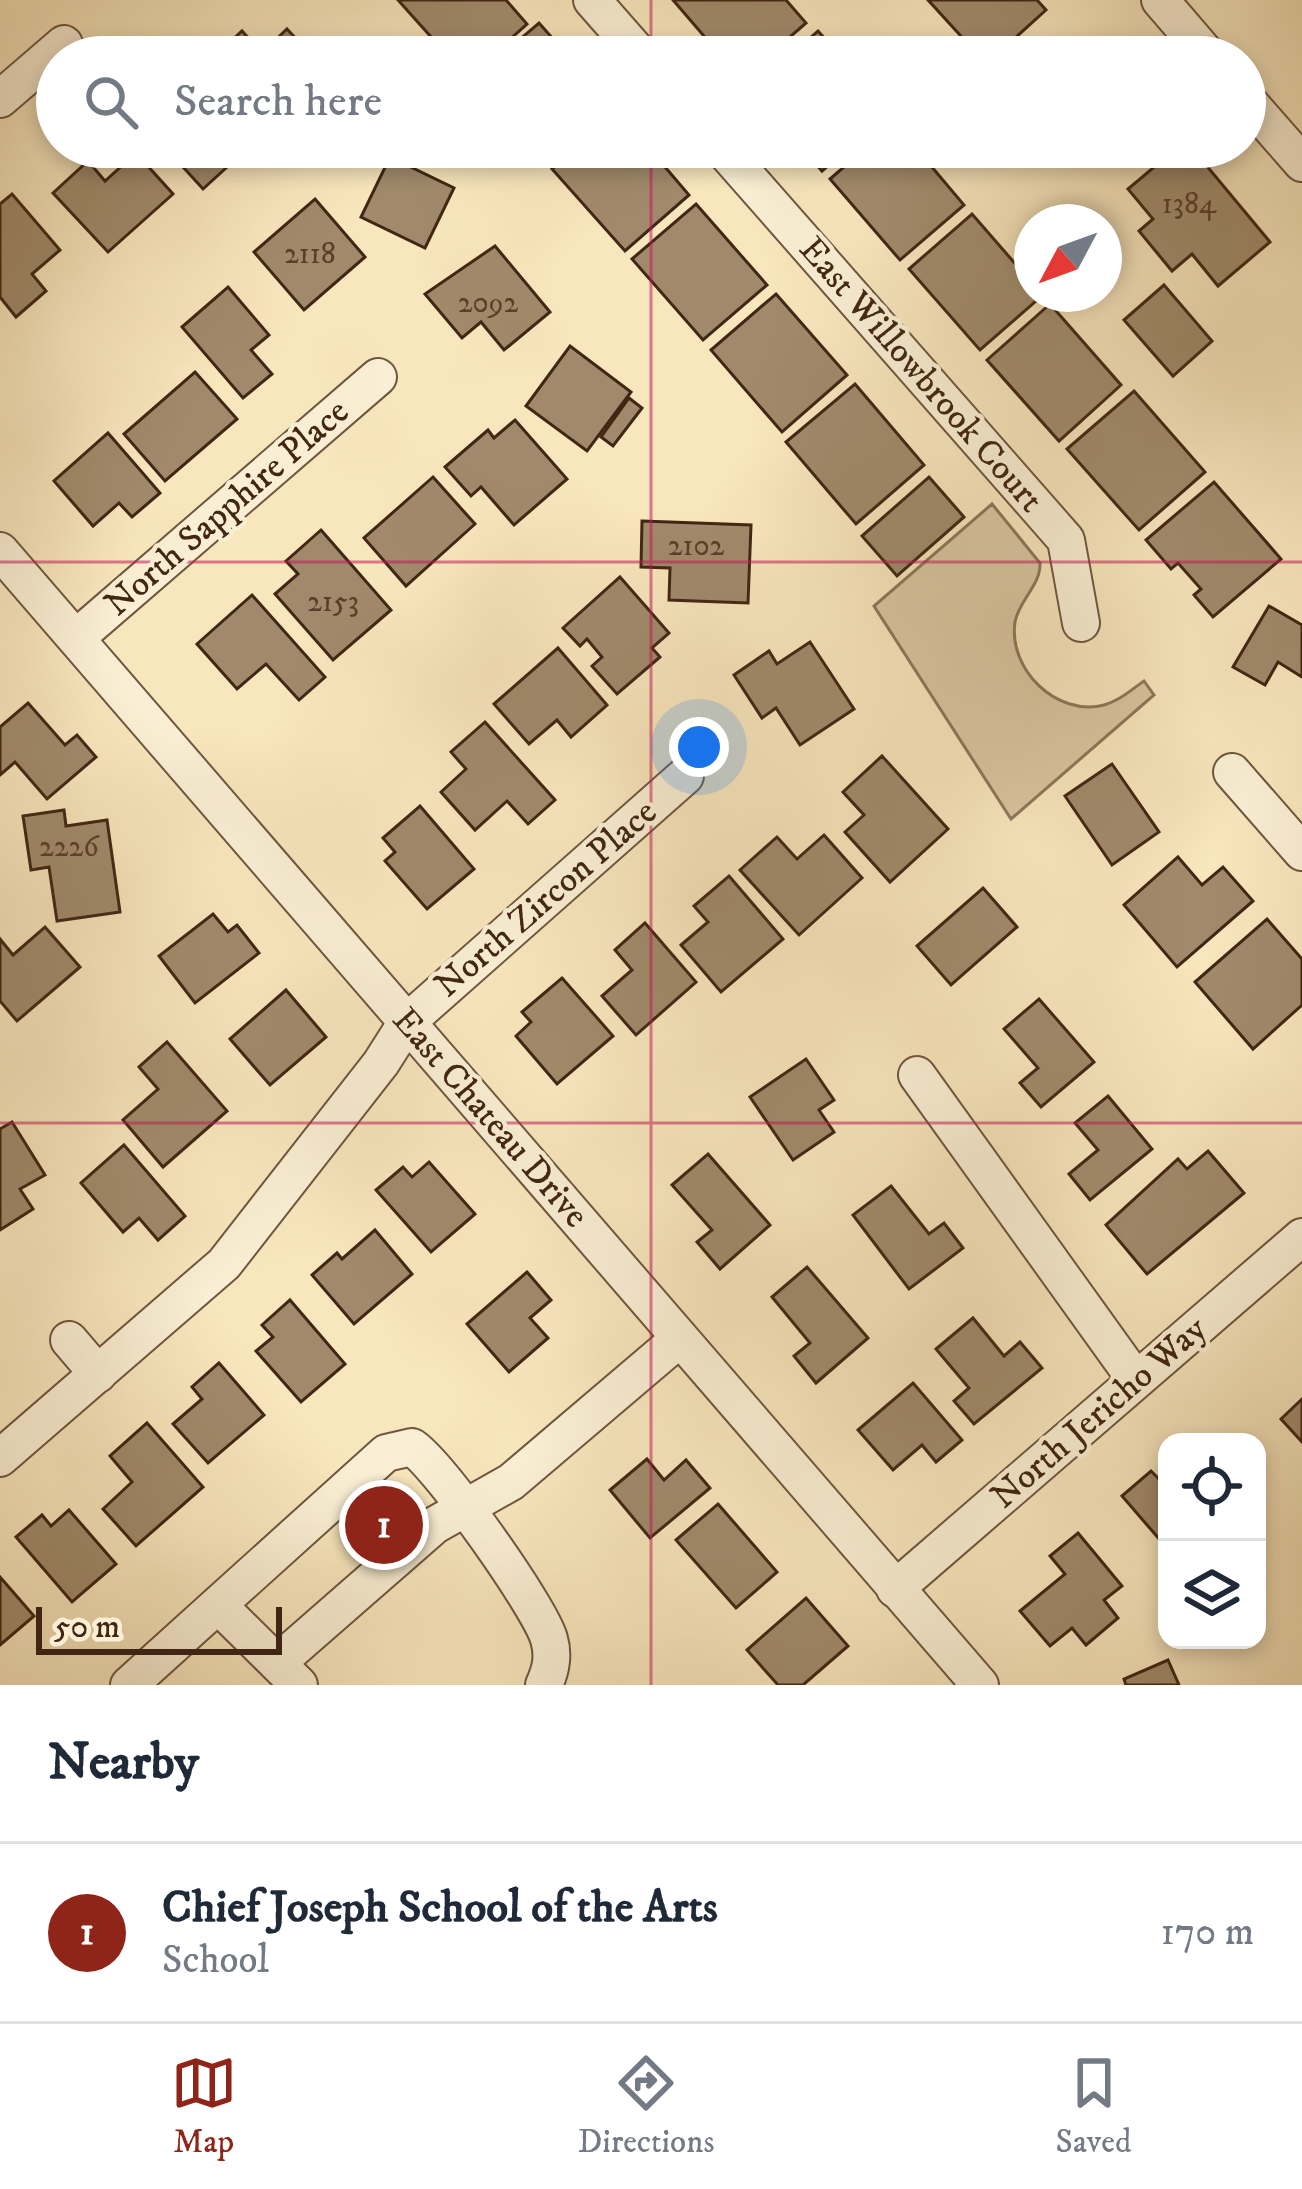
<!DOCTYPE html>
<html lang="en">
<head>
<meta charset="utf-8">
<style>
  :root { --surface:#fff; --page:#f2f2f3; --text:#1f2937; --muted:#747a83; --line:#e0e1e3; --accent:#8f2418 }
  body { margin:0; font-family:"IM FELL DW Pica",serif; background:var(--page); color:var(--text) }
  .controls { position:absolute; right:36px; bottom:36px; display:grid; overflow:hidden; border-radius:24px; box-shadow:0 6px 18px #0003 }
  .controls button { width:108px; height:108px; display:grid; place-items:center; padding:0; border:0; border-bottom:3px solid var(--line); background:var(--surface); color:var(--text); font:60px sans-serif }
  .compass { position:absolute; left:1014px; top:204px; width:108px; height:108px; border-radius:50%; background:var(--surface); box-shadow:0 6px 18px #0003; rotate:229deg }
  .scale { position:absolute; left:36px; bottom:30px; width:246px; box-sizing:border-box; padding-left:12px; border:6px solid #412613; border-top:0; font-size:33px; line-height:42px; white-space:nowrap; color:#412613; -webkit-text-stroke:9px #faefd4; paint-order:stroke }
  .you { position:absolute; left:699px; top:747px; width:42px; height:42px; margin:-30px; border:9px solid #fff; border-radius:50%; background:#1a73e8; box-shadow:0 0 0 18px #1a73e833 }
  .badge { display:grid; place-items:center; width:78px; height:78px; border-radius:50%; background:var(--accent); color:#fff; font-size:39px; font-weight:700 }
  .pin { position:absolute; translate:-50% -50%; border:6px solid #fff; box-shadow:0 3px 12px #0006 }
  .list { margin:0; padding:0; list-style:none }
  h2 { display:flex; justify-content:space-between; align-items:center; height:156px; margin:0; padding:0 48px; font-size:51px }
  h2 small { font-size:39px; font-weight:400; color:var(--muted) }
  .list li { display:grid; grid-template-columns:78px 1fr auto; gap:36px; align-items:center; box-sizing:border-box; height:180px; padding:0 48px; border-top:3px solid var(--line) }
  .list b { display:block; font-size:45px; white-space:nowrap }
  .list p { margin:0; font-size:39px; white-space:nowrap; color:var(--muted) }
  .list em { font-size:39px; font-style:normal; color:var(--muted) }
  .icon { flex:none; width:66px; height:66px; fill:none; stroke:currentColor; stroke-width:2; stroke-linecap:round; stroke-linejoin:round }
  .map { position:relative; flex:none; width:1302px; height:1685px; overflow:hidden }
  .search { position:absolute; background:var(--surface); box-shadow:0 6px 18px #0003; left:36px; right:36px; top:36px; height:132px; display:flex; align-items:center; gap:30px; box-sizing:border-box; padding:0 42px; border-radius:66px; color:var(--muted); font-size:45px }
  .sheet { height:336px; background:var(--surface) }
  nav { display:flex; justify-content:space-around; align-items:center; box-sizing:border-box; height:168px; border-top:3px solid var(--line); background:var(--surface); font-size:33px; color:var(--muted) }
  nav a { display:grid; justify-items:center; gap:6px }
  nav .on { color:var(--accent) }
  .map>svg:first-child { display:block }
  .green { fill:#d9c5a0; stroke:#8d765a; stroke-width:3 }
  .building { fill:#a08a6b; stroke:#412613; stroke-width:3 }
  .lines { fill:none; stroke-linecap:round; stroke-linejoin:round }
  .minor-casing { stroke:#6f563e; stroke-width:40 }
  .minor { stroke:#faefd4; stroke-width:36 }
  .grid { fill:none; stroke:#c2185b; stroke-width:3; stroke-opacity:0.55 }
  .labels { text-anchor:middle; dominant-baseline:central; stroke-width:9; stroke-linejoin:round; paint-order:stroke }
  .number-label { font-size:30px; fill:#593f29 }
  .street-label { font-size:36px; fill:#412613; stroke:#faefd4 }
</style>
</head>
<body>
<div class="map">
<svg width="1302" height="1685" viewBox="0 0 1302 1685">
  <rect width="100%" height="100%" fill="#f8e6bd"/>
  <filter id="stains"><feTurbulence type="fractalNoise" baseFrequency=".00167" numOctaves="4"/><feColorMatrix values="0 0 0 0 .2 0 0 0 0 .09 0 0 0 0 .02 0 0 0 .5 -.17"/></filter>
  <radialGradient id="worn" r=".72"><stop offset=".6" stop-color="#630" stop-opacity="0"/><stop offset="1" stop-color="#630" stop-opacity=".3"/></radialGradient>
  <path class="green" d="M 992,504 L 1040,563 C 1041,585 1019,600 1015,622 C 1008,669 1056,717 1104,705 C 1119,701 1131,690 1144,681 L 1154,695 L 1011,819 L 874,606 Z"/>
  <g class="building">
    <polygon points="398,0 506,0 527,24 490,57 449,57"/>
    <polygon points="673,0 786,0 806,23 767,57 722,57"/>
    <polygon points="928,0 1037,0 1046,10 994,57 980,57"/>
    <polygon points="539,23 569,57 499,57"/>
    <polygon points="287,29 313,57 214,57 242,31 262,53"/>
    <polygon points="818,31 841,57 788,57"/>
    <polygon points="155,147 249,147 203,189 173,156 167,161"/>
    <polygon points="578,147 648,147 689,195 625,251 552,169"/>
    <polygon points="801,147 849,147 822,171"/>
    <polygon points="867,147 915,147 964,205 900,260 830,179"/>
    <polygon points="1178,147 1191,147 1270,242 1218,286 1192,254 1172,271 1139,231 1153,219 1128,189"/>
    <polygon points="136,153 173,194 108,252 53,193 88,161 105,181"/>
    <polygon points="390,157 454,188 425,248 361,217"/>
    <polygon points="12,194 60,250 32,274 46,291 16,317 0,297 0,204"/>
    <polygon points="315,199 365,257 304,310 254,252"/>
    <polygon points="696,204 767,285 703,340 632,259"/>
    <polygon points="972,214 1032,283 1032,294 1043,295 980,350 909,269"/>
    <polygon points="495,246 550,312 504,350 481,322 462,338 425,294"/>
    <polygon points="1164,285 1212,341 1173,376 1124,320"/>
    <polygon points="228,287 269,335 251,350 272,374 243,398 182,327"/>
    <polygon points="776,294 847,375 782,432 711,350"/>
    <polygon points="1050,304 1121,385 1059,441 987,360"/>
    <polygon points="570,346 631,392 587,451 526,406"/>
    <polygon points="195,372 237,419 165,481 124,434"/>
    <polygon points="855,384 924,465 856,524 786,442"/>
    <polygon points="1134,391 1205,472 1139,530 1067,449"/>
    <polygon points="629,398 642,408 613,446 601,437"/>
    <polygon points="515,420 567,479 514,525 481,487 471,496 445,467 488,430 494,438"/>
    <polygon points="108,433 160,493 132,517 119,503 93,526 54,481"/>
    <polygon points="433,477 475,524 406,586 364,538"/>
    <polygon points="929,477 964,517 897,576 862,536"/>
    <polygon points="1214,482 1281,559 1213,617 1194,595 1201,589 1178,563 1171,569 1146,540"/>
    <polygon points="642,521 751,525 748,603 669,600 670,568 641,567"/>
    <polygon points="321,530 391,610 333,660 275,594 298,574 286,561"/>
    <polygon points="620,577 669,633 652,648 660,657 617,694 592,666 602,657 587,639 580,646 563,628"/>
    <polygon points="252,595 325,677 299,700 266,664 237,689 197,644"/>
    <polygon points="1269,606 1302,625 1302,677 1278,662 1265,685 1233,667"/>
    <polygon points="810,642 854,709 800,745 776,708 762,718 734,675 769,651 777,664"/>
    <polygon points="558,648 607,705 571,737 557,720 529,744 494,704"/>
    <polygon points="28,703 65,745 77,735 96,757 47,799 15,762 0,775 0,727"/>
    <polygon points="485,722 555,800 528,824 507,801 475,830 441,792 466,769 451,752"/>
    <polygon points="882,756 948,829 890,882 845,832 864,815 843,792"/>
    <polygon points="1112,764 1159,832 1112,865 1065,796"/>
    <polygon points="420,806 474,869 427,909 385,861 395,852 383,838"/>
    <polygon points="64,810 66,826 107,820 120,912 57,921 49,867 31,870 23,816"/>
    <polygon points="824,835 862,878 799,935 740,870 777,837 797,859"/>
    <polygon points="1178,857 1202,885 1223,867 1253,901 1177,967 1124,905"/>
    <polygon points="729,876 783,939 721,992 681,945 708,922 694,906"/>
    <polygon points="983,888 1017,927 951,985 917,946"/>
    <polygon points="213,914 228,932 237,925 259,953 195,1003 159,956"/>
    <polygon points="1267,919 1302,959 1302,1005 1253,1049 1195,982"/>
    <polygon points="645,923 696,982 636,1035 602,996 632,970 615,950"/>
    <polygon points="45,927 80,967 17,1021 0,1001 0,939 13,955"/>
    <polygon points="562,978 613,1036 557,1084 516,1036 531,1022 522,1012"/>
    <polygon points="286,990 326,1037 270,1085 230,1039"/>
    <polygon points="1039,999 1094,1062 1041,1107 1020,1083 1038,1068 1004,1029"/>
    <polygon points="167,1042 227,1111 163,1167 123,1120 158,1089 139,1067"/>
    <polygon points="806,1059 834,1100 819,1110 834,1132 793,1160 750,1097"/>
    <polygon points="1108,1096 1152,1149 1090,1200 1069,1174 1098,1150 1075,1123"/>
    <polygon points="12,1122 45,1175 20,1189 33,1209 0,1230 0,1129"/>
    <polygon points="124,1145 185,1216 158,1240 139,1218 123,1232 81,1183"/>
    <polygon points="1208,1151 1244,1193 1147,1274 1106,1225 1178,1159 1187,1169"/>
    <polygon points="708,1154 770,1225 720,1269 697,1242 712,1230 672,1185"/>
    <polygon points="429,1162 475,1214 431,1252 376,1190 403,1167 412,1177"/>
    <polygon points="891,1186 929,1234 944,1223 963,1248 909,1289 853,1215"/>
    <polygon points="375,1230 412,1274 354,1324 312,1275 337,1253 342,1259"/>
    <polygon points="807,1267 868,1338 816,1383 794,1356 810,1343 772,1297"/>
    <polygon points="527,1272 551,1300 530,1318 548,1338 509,1372 467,1324"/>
    <polygon points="290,1300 345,1364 301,1402 256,1351 273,1337 262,1325"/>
    <polygon points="973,1318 1004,1356 1020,1342 1042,1368 974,1424 954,1401 969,1388 936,1349"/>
    <polygon points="219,1363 264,1415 208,1463 173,1424 202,1399 192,1387"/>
    <polygon points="913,1383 962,1440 936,1462 922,1445 893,1470 858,1430"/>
    <polygon points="1302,1399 1302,1442 1281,1419"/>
    <polygon points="147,1423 203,1487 136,1546 103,1509 132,1482 110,1456"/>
    <polygon points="647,1459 664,1480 686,1460 710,1488 650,1538 610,1490"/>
    <polygon points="1151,1471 1167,1487 1167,1548 1122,1496"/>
    <polygon points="718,1504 777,1572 736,1608 676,1540"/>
    <polygon points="69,1510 116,1564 72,1602 16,1537 42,1515 51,1526"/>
    <polygon points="1078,1533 1122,1586 1104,1600 1118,1618 1086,1645 1072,1628 1050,1646 1020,1611 1065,1574 1050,1556"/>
    <polygon points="0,1577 34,1616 0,1645"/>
    <polygon points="806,1598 848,1646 803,1685 778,1685 747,1650"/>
    <polygon points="1168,1660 1179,1685 1126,1685 1124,1679"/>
  </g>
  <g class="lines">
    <defs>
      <g id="minor">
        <polyline points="592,0 642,57"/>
        <polyline points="1160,0 1209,57"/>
        <polyline points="1245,98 1302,163"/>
        <polyline points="0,99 64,44"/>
        <polyline points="721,147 1066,540 1081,623"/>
        <polyline points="0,551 980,1685"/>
        <polyline points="76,638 378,377"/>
        <polyline points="1232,772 1302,852"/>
        <polyline points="917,1075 1136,1380"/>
        <polyline points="69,1340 98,1374"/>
        <polyline points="0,1458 224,1264 381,1063 407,1022 685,776"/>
        <polyline points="895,1589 1302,1237"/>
        <polyline points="218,1605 299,1685"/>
        <polyline points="277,1663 435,1525 511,1482 678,1340"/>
        <path d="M 129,1685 L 386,1453 L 412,1447 C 440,1466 540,1607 549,1639 C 554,1656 551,1670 544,1685"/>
      </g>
    </defs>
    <use href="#minor" class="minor-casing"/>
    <use href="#minor" class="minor"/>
  </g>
  <path class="grid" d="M 651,0 L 651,57M 651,147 L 651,1685M 0,562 L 1302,562M 0,1123 L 1302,1123"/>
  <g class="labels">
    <g class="number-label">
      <text x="1189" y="204">1384</text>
      <text x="310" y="254">2118</text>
      <text x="488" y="303">2092</text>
      <text x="696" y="546">2102</text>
      <text x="333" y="602">2153</text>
      <text x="69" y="847">2226</text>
    </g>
    <g class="street-label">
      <text transform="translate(921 375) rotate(49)">East Willowbrook Court</text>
      <text transform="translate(227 508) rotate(-41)">North Sapphire Place</text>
      <text transform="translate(546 899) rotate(-41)">North Zircon Place</text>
      <text transform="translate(490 1118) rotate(49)">East Chateau Drive</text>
      <text transform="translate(1099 1413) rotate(-41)">North Jericho Way</text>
    </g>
  </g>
  <rect width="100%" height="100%" filter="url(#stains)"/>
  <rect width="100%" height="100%" fill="url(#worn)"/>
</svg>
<div class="controls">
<button><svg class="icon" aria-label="locate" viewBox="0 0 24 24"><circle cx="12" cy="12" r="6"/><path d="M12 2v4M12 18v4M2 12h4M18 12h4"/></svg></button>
<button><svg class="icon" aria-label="layers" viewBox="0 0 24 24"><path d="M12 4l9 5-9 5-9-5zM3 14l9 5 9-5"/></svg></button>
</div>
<svg class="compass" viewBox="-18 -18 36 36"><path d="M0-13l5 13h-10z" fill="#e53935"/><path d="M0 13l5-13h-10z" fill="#747a83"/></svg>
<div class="scale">50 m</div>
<div class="you"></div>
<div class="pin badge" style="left:384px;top:1525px">1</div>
<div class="search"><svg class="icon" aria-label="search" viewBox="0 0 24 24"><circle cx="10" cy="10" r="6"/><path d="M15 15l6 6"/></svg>Search here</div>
</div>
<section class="sheet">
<h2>Nearby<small></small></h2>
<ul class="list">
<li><span class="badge">1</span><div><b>Chief Joseph School of the Arts</b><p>School</p></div><em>170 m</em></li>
</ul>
</section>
<nav>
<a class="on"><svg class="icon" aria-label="map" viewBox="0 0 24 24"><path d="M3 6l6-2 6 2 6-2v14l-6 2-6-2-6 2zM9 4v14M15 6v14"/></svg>Map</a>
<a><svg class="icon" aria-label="directions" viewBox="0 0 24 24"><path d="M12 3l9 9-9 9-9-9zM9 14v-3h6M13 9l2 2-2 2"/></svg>Directions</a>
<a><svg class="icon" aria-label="saved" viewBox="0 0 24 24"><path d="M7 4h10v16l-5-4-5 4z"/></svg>Saved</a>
</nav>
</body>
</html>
